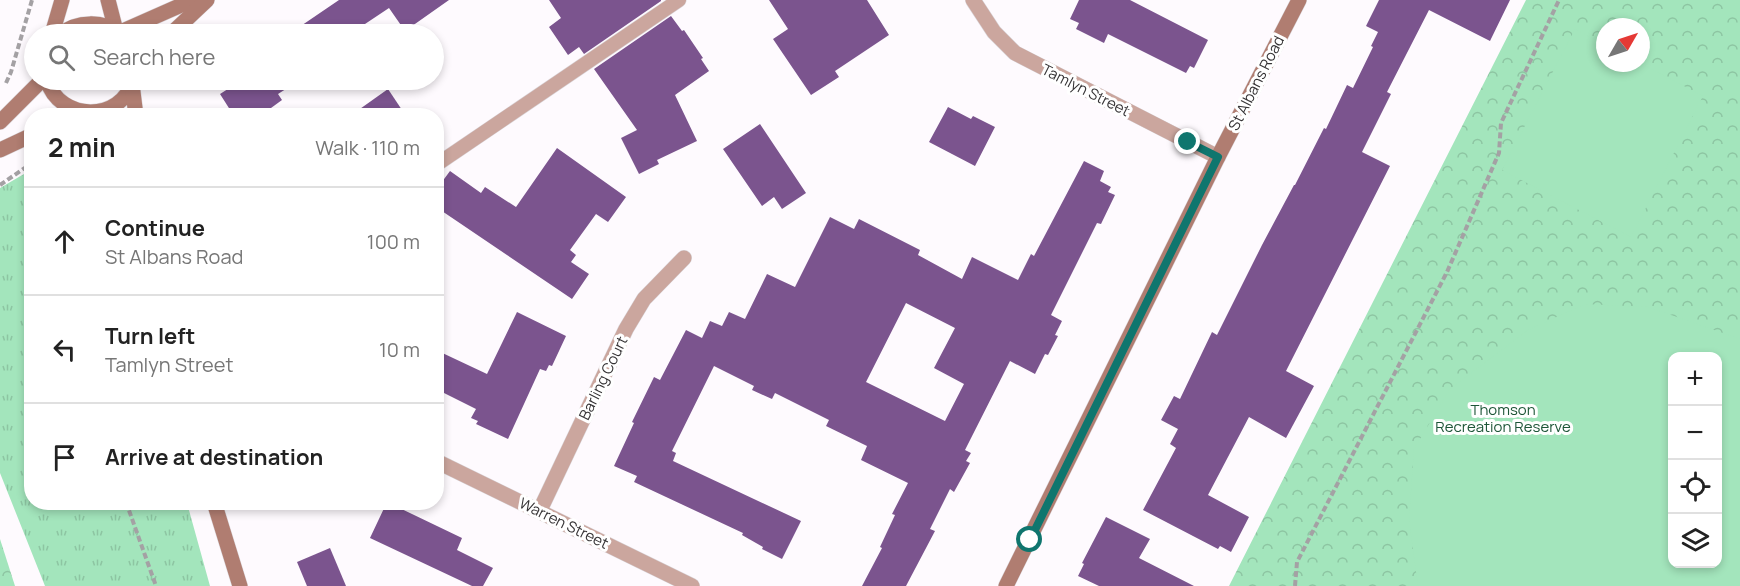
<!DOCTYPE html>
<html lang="en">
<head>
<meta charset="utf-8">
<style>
  :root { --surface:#fff; --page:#f2f2f2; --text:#222; --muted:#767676; --line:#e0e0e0 }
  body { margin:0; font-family:Manrope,sans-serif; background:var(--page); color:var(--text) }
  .controls { position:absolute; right:18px; bottom:18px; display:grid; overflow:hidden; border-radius:12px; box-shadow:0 3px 9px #0003 }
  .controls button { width:54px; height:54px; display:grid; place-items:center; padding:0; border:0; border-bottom:2px solid var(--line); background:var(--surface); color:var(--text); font:30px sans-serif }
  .compass { position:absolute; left:1596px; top:18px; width:54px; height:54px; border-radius:50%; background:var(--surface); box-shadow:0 3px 9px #0003; rotate:51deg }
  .stop { position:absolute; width:18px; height:18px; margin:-14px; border:4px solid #0f766e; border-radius:50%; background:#fff }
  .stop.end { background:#0f766e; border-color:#fff; box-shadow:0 2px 6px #0008 }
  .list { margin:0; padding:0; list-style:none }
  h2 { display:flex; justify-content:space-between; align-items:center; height:78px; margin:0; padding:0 24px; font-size:26px }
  h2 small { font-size:20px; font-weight:400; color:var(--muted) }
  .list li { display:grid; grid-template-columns:39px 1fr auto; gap:18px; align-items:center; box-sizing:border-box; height:108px; padding:0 24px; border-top:2px solid var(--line) }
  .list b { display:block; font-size:22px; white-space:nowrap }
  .list p { margin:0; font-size:20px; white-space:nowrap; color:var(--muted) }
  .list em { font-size:20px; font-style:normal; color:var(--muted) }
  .icon { flex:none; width:33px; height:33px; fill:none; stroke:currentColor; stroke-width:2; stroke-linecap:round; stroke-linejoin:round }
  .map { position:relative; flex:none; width:1740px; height:586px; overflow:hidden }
  .search { position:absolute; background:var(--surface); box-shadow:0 3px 9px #0003; left:24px; top:24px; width:420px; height:66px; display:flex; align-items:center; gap:15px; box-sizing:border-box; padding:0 21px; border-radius:33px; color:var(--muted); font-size:22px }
  .panel { position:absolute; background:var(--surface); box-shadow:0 3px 9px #0003; left:24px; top:108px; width:420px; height:402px; border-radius:24px }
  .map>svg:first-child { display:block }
  .grass { fill:url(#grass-tufts) }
  .forest { fill:url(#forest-crowns); fill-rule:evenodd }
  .pitch { fill:#a3e5bc; fill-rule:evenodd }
  .building { fill:#7b548e; fill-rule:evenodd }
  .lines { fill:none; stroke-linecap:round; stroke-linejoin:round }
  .lane-casing { stroke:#dad6da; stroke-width:15 }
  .street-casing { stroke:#dad6da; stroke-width:16 }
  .secondary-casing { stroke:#dad6da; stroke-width:16 }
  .path { stroke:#a4a1a4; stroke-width:4; stroke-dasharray:6 3; stroke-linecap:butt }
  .lane { stroke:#cba69e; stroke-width:14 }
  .street { stroke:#cba69e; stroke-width:15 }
  .secondary { stroke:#b07d71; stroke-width:15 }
  .route { stroke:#0f766e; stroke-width:8 }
  .labels { text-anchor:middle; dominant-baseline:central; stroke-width:6; stroke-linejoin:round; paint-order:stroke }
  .street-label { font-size:15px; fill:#353335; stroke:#fff }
  .park-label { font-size:15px; fill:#1e5638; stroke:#fff }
</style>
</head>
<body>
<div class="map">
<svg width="1740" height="586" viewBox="0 0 1740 586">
  <defs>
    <pattern id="grass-tufts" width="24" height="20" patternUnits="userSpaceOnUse" patternTransform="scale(1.5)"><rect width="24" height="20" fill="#a3e5bc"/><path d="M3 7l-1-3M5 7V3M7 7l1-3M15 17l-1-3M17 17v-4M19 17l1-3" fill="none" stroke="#8dc5a2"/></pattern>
    <pattern id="forest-crowns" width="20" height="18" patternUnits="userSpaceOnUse" patternTransform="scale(1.5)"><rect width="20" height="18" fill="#a3e5bc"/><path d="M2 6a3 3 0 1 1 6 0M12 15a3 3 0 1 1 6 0" fill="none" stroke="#8dc5a2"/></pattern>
  </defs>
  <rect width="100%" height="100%" fill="#fefafe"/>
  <polygon class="grass" points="31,173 32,502 187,503 210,586 45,586 0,473 0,188 24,174"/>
  <g class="forest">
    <path d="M 1526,0 L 1740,0 L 1740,586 L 1229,586 ZM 1605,27 L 1641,27 L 1641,63 L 1605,63 ZM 1672,356 L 1718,356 L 1718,564 L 1672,564 Z"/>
    <polygon points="0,539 15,586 0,586"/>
  </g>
  <g class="pitch">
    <polygon points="1575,29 1605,45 1605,63 1640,63 1703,96 1631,237 1502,170"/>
    <path d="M 1585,304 L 1648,307 L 1740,339 L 1740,586 L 1418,586 L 1409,520 L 1414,449 L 1450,389 L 1528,330 ZM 1672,356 L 1718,356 L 1718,564 L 1672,564 Z"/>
  </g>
  <g class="building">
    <polygon points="339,0 449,0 405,31 389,8 350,34 289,34"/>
    <polygon points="549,0 661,0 661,1 584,54 579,47 568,55 549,27 561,18"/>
    <polygon points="769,0 867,0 889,35 835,71 839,77 811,95 773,39 788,29"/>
    <polygon points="1079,0 1130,0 1208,40 1194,68 1190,66 1186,73 1108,34 1104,43 1076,29 1079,23 1070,19"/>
    <polygon points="1379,0 1510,0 1490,41 1429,10 1387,92 1391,94 1362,152 1390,166 1286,371 1314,386 1286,438 1249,417 1208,495 1249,517 1231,552 1220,546 1218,549 1143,510 1176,448 1170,444 1178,429 1161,420 1174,396 1180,399 1212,332 1217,335 1262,245 1294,185 1295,185 1324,128 1326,129 1347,85 1353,88 1373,47 1371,46 1378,32 1366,26"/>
    <polygon points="671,16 682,31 684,30 703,58 701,59 709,71 675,95 697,141 657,160 659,164 639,174 621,138 637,130 594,69"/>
    <polygon points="242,80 300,80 278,94 282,100 260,116 234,116 220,94"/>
    <polygon points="388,89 406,116 350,116"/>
    <polygon points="948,107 971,119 973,116 995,127 975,166 929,142"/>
    <polygon points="760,124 806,193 782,209 774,197 762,206 723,149"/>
    <polygon points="557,148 626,197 608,222 596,214 570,250 576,255 571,262 589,274 572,299 436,207 436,190 450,171 481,193 485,187 516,207"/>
    <path d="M 1084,161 L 1104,171 L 1100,181 L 1111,187 L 1108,192 L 1115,195 L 1101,224 L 1097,223 L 1051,315 L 1062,321 L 1055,335 L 1058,336 L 1048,355 L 1045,354 L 1035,374 L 1010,361 L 965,450 L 971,453 L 966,461 L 970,463 L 954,492 L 950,489 L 930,529 L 935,531 L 906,586 L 862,586 L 882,548 L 880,547 L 895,515 L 892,514 L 908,483 L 861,460 L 867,446 L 826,426 L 829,420 L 775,393 L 772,399 L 752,390 L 754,386 L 714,366 L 672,451 L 676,453 L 673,461 L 801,521 L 782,559 L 762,549 L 763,547 L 742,535 L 743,533 L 634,482 L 637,476 L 614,466 L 634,423 L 632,422 L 654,377 L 660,380 L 686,330 L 702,338 L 710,321 L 722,326 L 729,312 L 745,319 L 767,274 L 795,287 L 830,217 L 854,229 L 859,219 L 920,250 L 918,255 L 962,279 L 972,257 L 1018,280 L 1031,254 L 1034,256 ZM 906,303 L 955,328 L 934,368 L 964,384 L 945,421 L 866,382 Z"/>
    <polygon points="517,312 566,336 552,366 549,365 546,371 540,369 508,439 476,424 478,421 471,418 476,409 436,389 436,350 487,374"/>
    <polygon points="387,502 462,538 457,550 493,568 483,586 472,586 370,538"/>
    <polygon points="1106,517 1150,539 1139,558 1194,586 1099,586 1078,576 1084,564 1082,563"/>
    <polygon points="330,548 346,586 307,586 297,562"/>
  </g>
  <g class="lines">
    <defs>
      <polyline id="lane" points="436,165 679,0"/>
      <g id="street">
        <polyline points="973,0 994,32 1015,53 1218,157"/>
        <polyline points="436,461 692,586"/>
        <polyline points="540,510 626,329 644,299 684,258"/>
      </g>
      <g id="secondary">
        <polyline points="108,0 116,31"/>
        <polyline points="118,33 193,0"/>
        <polyline points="52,34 62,0"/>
        <path d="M 61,34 C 77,21 103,20 120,34"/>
        <polyline points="171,34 207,0"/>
        <path d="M 47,80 C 59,122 122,123 133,80"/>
        <polyline points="132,84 136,116"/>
        <polyline points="0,122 42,80"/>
        <polyline points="0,150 32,135"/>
        <polyline points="214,502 240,586"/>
        <polyline points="1006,586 1218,157 1299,0"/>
      </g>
    </defs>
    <use href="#lane" class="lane-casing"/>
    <use href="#street" class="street-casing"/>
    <use href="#secondary" class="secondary-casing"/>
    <g class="path">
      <polyline points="6,83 11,72 32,0"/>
      <polyline points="0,185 32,163"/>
      <polyline points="126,502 156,586"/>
      <polyline points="1295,586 1297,562 1447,272 1499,153 1501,123 1559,0"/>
    </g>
    <use href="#lane" class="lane"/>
    <use href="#street" class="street"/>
    <use href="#secondary" class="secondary"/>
  </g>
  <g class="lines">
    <polyline class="route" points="1030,540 1218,157 1188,142"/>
  </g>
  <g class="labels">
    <g class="street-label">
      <text transform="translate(1256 83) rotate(-63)">St Albans Road</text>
      <text transform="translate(1086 90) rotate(27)">Tamlyn Street</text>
      <text transform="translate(603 378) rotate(-64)">Barling Court</text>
      <text transform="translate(564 523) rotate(26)">Warren Street</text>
    </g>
    <g class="park-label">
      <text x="1503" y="409">Thomson<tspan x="1503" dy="17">Recreation Reserve</tspan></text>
    </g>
  </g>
</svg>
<div class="controls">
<button>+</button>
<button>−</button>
<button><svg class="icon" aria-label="locate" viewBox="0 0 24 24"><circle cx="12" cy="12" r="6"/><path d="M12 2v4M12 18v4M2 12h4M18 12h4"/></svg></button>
<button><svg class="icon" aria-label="layers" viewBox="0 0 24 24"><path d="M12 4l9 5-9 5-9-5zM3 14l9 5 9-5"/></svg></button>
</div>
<svg class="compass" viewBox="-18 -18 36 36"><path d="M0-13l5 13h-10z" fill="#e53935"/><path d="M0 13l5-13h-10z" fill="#767676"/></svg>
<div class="stop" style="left:1030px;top:540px"></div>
<div class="stop end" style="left:1188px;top:142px"></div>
<div class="search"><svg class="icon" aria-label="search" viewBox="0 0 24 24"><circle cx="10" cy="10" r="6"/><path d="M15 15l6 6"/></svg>Search here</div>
<section class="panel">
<h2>2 min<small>Walk · 110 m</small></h2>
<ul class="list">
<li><svg class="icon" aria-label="ahead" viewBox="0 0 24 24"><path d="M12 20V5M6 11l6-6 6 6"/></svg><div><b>Continue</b><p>St Albans Road</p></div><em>100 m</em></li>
<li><svg class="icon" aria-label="left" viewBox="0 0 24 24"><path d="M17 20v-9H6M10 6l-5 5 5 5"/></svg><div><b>Turn left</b><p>Tamlyn Street</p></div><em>10 m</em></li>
<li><svg class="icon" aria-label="arrive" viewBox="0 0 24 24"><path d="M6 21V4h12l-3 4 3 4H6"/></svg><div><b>Arrive at destination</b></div></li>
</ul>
</section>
</div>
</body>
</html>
